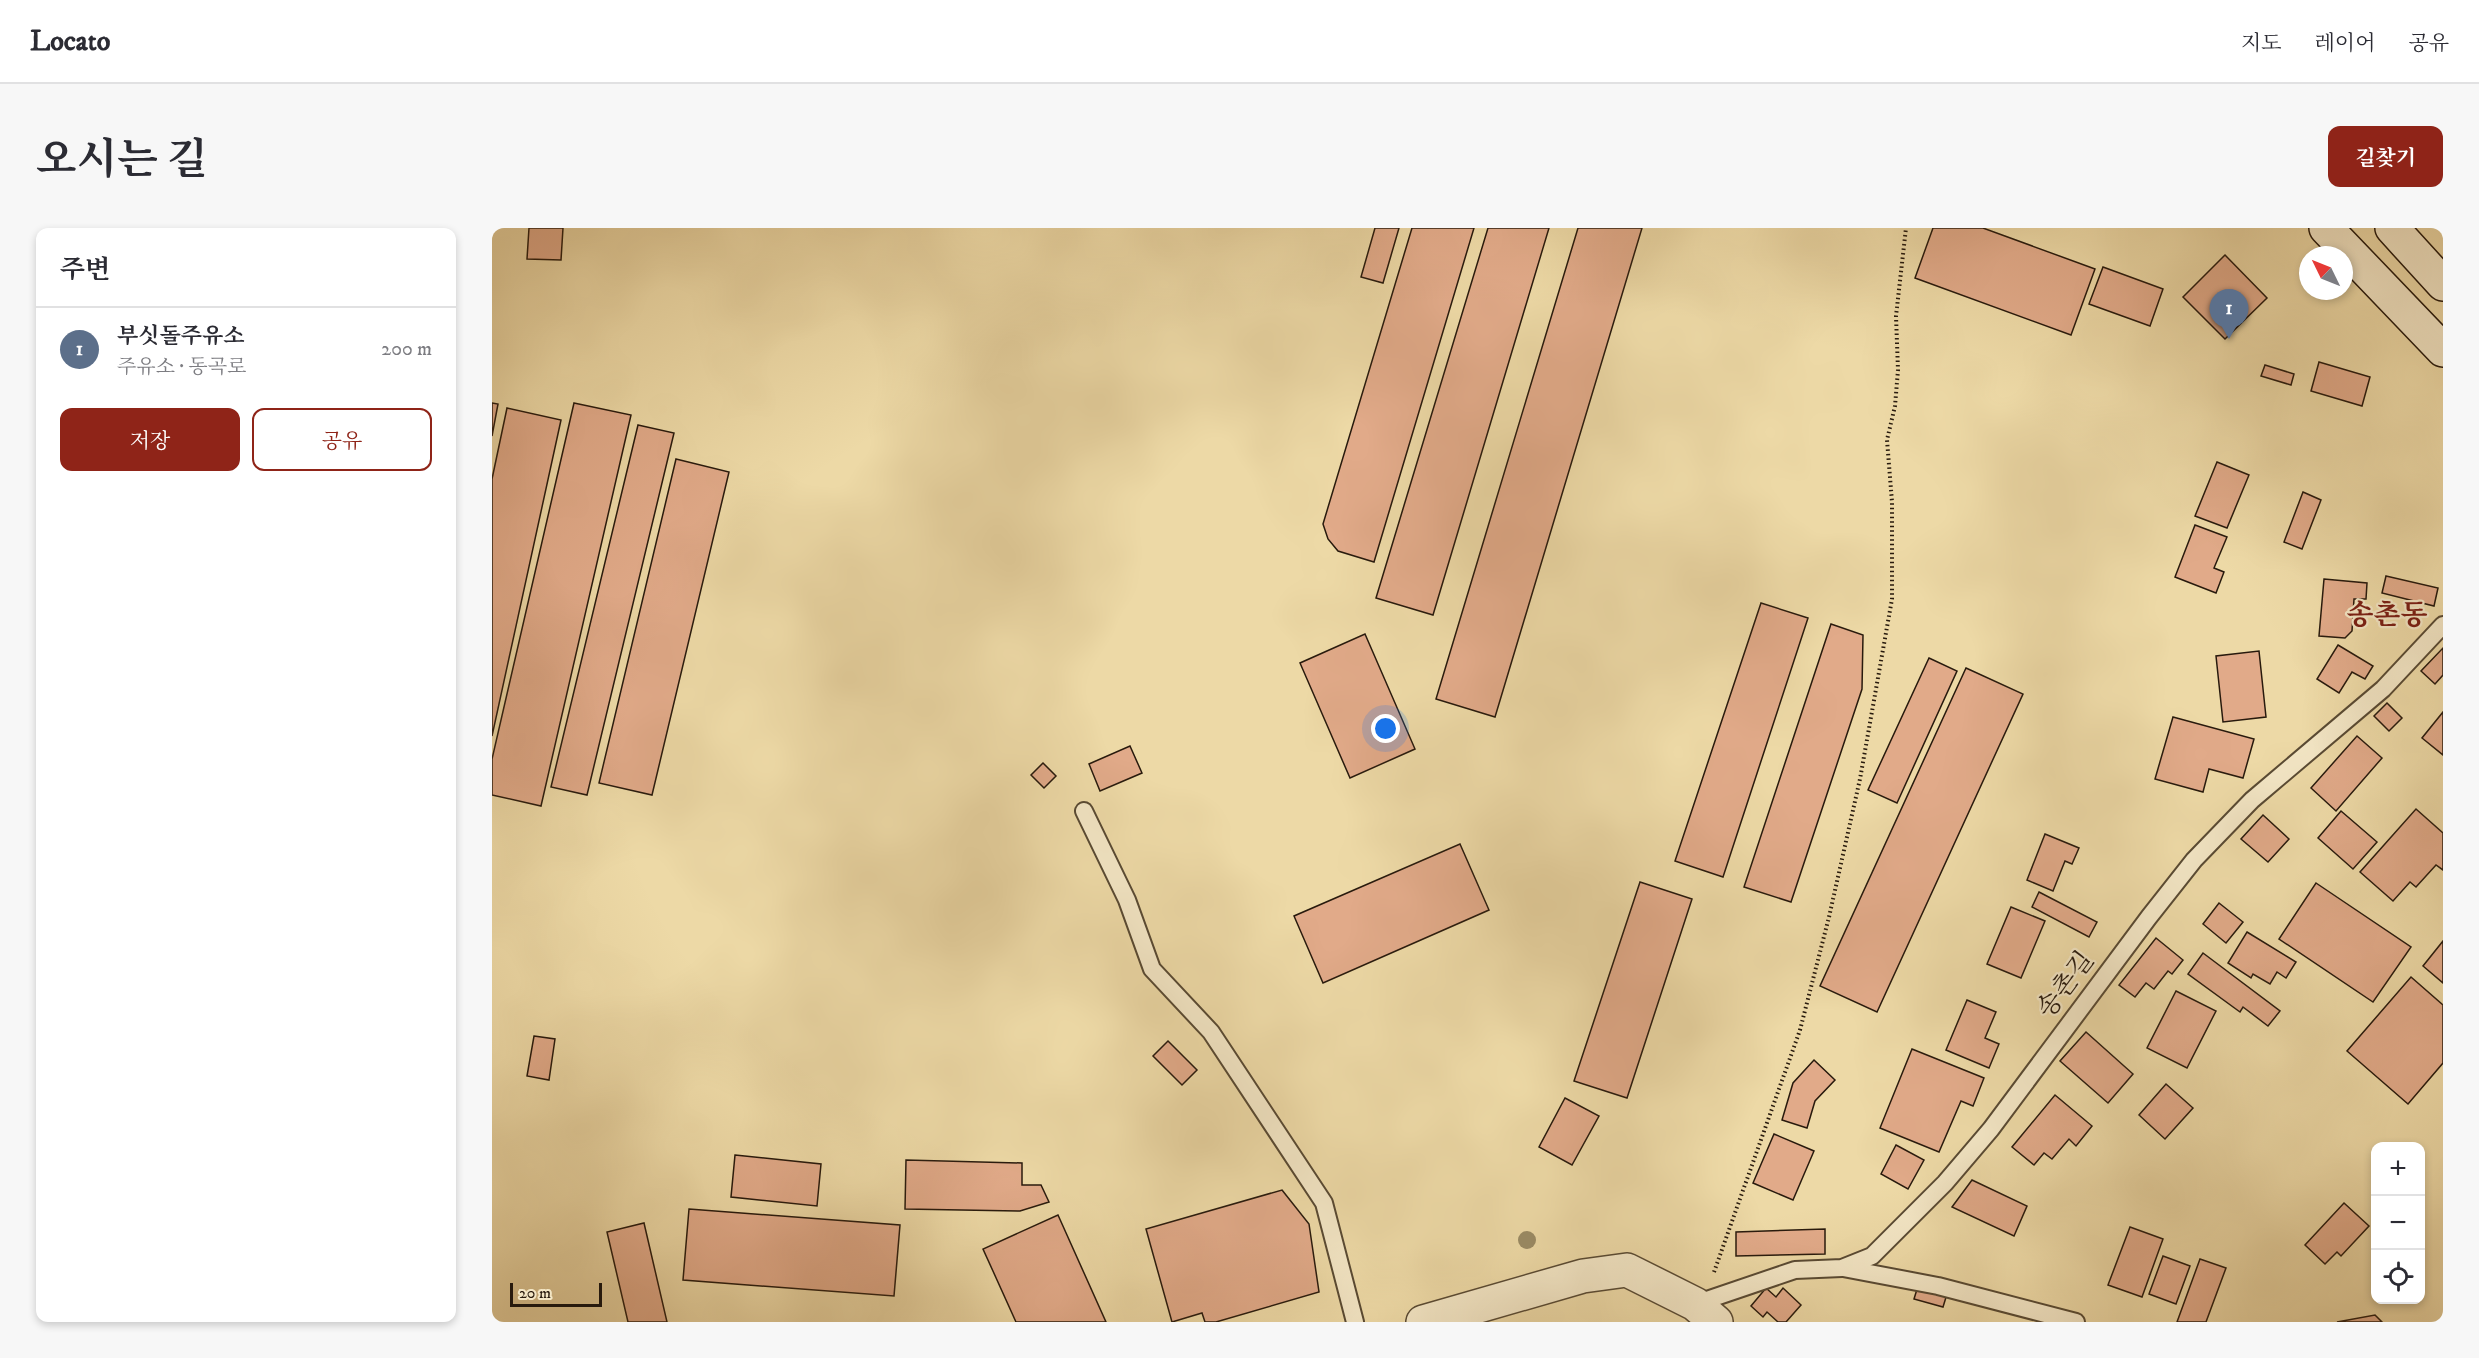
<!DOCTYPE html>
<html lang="ko">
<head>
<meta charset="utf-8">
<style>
  :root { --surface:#fff; --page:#f7f7f7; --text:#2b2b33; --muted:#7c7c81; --line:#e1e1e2; --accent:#8f2418 }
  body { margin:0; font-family:"IM FELL DW Pica","Noto Serif KR",serif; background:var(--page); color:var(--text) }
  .controls { position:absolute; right:18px; bottom:18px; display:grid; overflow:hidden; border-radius:12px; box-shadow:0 3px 9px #0003 }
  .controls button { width:54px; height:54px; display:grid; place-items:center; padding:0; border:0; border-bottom:2px solid var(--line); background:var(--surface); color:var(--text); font:30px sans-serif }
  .compass { position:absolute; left:1807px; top:18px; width:54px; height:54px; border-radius:50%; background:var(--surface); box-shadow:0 3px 9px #0003; rotate:313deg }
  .scale { position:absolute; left:18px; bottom:15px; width:92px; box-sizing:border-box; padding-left:6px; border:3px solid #281a0d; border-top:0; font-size:16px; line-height:21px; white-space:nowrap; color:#281a0d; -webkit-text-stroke:4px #f3e6c5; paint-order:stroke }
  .you { position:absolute; left:894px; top:501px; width:21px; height:21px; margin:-15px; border:4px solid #fff; border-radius:50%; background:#1a73e8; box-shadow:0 0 0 9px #1a73e833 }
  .badge { display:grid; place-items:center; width:39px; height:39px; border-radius:50%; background:var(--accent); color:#fff; font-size:20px; font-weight:700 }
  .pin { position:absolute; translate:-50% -50px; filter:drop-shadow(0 2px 3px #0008) }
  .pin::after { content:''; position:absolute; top:32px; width:21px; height:18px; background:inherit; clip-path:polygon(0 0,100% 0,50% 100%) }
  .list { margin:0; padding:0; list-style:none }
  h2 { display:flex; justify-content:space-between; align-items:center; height:78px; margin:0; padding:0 24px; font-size:26px }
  h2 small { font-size:20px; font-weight:400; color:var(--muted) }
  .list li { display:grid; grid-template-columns:39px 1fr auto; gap:18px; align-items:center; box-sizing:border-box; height:84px; padding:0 24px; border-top:2px solid var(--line) }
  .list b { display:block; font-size:22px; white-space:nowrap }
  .list p { margin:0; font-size:20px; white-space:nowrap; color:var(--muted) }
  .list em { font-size:20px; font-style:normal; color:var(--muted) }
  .actions { display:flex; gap:12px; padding:18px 24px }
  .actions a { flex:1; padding:14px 0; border:2px solid var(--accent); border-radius:12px; text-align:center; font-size:21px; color:var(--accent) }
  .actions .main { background:var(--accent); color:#fff }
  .icon { flex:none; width:33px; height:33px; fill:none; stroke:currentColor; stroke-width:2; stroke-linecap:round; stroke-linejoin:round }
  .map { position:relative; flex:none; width:1951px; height:1094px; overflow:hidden; border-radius:12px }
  header { display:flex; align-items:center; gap:36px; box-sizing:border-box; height:84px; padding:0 30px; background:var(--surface); border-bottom:2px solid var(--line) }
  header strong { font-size:28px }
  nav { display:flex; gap:33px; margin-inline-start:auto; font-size:21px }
  .intro { display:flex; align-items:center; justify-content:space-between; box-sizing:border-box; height:144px; padding:0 36px }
  h1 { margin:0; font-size:42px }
  .button { padding:15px 27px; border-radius:12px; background:var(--accent); color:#fff; font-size:21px; font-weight:700 }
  main { display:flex; gap:36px; padding:0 36px }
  aside { flex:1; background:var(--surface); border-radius:12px; box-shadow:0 3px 9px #0003 }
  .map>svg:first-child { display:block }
  .building { fill:#e1aa89; stroke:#281a0d; stroke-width:1.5 }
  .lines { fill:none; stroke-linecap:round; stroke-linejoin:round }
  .service-casing { stroke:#594a33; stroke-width:20 }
  .minor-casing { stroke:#594a33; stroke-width:36 }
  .secondary-casing { stroke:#281a0d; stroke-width:36 }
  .path { stroke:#281a0d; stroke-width:4; stroke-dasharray:1.5 3; stroke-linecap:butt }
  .service { stroke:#f3e6c5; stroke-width:16 }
  .minor { stroke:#f3e6c5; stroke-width:33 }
  .secondary { stroke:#f3e6c5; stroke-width:33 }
  .tree { fill:#9a8b65 }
  .labels { text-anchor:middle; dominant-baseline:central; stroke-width:4.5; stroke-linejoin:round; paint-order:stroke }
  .street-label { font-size:26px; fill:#281a0d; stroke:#f3e6c5 }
  .quarter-label { font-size:28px; font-weight:bold; fill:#7a1f14; stroke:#f3e6c5 }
</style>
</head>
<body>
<header>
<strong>Locato</strong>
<nav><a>지도</a><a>레이어</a><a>공유</a></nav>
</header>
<div class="intro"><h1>오시는 길</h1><a class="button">길찾기</a></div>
<main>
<aside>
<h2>주변<small></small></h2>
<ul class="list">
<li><span class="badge" style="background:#5c6f8a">1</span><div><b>부싯돌주유소</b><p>주유소 · 동곡로</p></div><em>200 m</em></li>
</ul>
<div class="actions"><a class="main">저장</a><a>공유</a></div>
</aside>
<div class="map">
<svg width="1951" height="1094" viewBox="0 0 1951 1094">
  <rect width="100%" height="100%" fill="#edd9a6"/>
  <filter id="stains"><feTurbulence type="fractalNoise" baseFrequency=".00333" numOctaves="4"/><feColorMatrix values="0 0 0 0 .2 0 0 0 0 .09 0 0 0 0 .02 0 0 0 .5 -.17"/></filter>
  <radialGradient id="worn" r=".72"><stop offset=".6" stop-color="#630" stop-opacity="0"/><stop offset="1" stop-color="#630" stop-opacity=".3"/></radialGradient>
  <g class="building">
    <polygon points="37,0 71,0 69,32 35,31"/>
    <polygon points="883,0 907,0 891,55 869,49"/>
    <polygon points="920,0 982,0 882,334 846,323 836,311 831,296"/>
    <polygon points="996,0 1057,0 941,387 884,370"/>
    <polygon points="1086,0 1150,0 1003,489 944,471"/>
    <polygon points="1441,0 1491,0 1603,41 1579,107 1423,50"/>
    <polygon points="1733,27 1775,70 1733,111 1691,69"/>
    <polygon points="1611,39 1671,61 1658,98 1597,76"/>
    <polygon points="1827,134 1878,149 1870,178 1819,163"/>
    <polygon points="1773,137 1802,146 1799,157 1769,148"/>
    <polygon points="0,175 6,176 0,208"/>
    <polygon points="82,175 139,187 49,578 0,567 0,531"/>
    <polygon points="15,180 69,192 0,508 0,251"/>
    <polygon points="146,197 182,205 95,567 59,559"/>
    <polygon points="184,231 237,244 160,567 107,555"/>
    <polygon points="1725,234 1757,247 1735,300 1703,288"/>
    <polygon points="1811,264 1829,272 1810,321 1792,314"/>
    <polygon points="1703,297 1735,309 1722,340 1732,344 1724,365 1683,349"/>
    <polygon points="1894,348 1946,360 1942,378 1890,365"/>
    <polygon points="1832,351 1875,355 1874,371 1862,371 1860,403 1853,410 1827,408"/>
    <polygon points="1269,375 1316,390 1231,649 1183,633"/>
    <polygon points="1339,396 1371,407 1370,461 1299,674 1252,659"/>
    <polygon points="873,406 923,521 858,550 808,435"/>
    <polygon points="1846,417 1881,438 1873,451 1860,444 1847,465 1825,451"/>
    <polygon points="1951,420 1951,447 1943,456 1929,443"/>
    <polygon points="1767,423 1774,489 1731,494 1724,428"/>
    <polygon points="1437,430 1465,443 1405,575 1376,562"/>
    <polygon points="1474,440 1531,466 1385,784 1328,758"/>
    <polygon points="1895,475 1910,490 1897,503 1882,488"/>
    <polygon points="1951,484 1951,527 1930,510"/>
    <polygon points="1681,489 1762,511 1751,550 1717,541 1711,564 1663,551"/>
    <polygon points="1865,508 1890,530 1844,583 1819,560"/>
    <polygon points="638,518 650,545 608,563 597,536"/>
    <polygon points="551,535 564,548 552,560 539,547"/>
    <polygon points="1924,581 1951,605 1951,642 1944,637 1924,659 1918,654 1901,673 1868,644"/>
    <polygon points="1849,583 1885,614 1861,641 1826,610"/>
    <polygon points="1771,587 1797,611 1776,634 1749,611"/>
    <polygon points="1553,606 1587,620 1580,636 1573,633 1561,663 1535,652"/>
    <polygon points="968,616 997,682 831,755 802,688"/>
    <polygon points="1148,654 1200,671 1135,870 1082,853"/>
    <polygon points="1824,655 1919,719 1881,774 1787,711"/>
    <polygon points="1547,664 1605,694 1597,709 1540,679"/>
    <polygon points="1727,675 1751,694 1734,715 1711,696"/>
    <polygon points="1519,679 1553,693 1529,750 1495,736"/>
    <polygon points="1755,704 1804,734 1794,750 1785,744 1778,756 1761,746 1759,750 1736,735"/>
    <polygon points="1664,710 1691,732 1680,746 1676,743 1662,761 1654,755 1643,769 1627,757"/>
    <polygon points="1951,713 1951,755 1931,738"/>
    <polygon points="1711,725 1788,783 1776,798 1751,779 1748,784 1696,746"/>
    <polygon points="1919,749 1951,777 1951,835 1916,876 1855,823"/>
    <polygon points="1684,763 1724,783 1695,840 1655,820"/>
    <polygon points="1475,772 1504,784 1493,810 1507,816 1497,840 1454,822"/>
    <polygon points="1594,804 1641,846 1616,875 1568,833"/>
    <polygon points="42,808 63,811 57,852 35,848"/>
    <polygon points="676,813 705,842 690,857 661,828"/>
    <polygon points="1420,821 1492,850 1481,878 1469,873 1447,924 1388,900"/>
    <polygon points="1322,832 1343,852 1323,873 1315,900 1290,892 1301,855"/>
    <polygon points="1674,856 1701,880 1673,911 1647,887"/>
    <polygon points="1563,867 1600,898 1584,918 1577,911 1560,931 1552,925 1542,937 1520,919"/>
    <polygon points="1073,870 1107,888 1080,937 1047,919"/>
    <polygon points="1282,906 1322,923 1301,972 1261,955"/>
    <polygon points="1404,917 1432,932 1416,961 1389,946"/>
    <polygon points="243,927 329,936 325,978 239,969"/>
    <polygon points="414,932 530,935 530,957 549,957 557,974 528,983 413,981"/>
    <polygon points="1480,952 1535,978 1522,1008 1460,979"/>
    <polygon points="790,962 817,996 827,1064 724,1094 713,1094 710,1085 680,1094 654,1001"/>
    <polygon points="1852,975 1877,998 1849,1028 1845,1024 1833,1036 1813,1017"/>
    <polygon points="197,981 408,997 402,1068 191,1052"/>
    <polygon points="566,987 614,1094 524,1094 491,1021"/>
    <polygon points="152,995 175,1094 136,1094 115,1004"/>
    <polygon points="1638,999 1671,1011 1650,1069 1616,1057"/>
    <polygon points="1333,1001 1333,1026 1244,1028 1244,1004"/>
    <polygon points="1671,1028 1698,1038 1684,1076 1657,1066"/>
    <polygon points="1708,1031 1734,1040 1714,1094 1685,1094"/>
    <polygon points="1426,1058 1455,1066 1451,1079 1422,1071"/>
    <polygon points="1274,1060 1284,1069 1291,1060 1309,1077 1294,1094 1286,1094 1275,1084 1271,1089 1259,1078"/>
    <polygon points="1883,1087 1890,1094 1845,1094"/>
  </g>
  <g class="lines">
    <defs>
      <g id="service">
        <polyline points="592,583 635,672 660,741 719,804 832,975 863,1094"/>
        <polyline points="1351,1040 1446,1058 1584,1094"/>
        <polyline points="1203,1076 1303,1042 1350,1040 1380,1028 1453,955 1499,901 1657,689 1702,632 1760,572 1891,461 1951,397"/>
      </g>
      <polyline id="minor" points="931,1094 1091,1048 1135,1042 1203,1076 1224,1094"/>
      <g id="secondary">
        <polyline points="1834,0 1951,122"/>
        <polyline points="1900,0 1951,56"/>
      </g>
    </defs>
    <use href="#service" class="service-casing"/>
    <use href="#minor" class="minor-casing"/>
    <use href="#secondary" class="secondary-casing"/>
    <polyline class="path" points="1222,1044 1308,802 1337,689 1368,551 1400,371 1400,274 1395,212 1403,178 1406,142 1404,88 1414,0"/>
    <use href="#service" class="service"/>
    <use href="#minor" class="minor"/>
    <use href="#secondary" class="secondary"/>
  </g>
  <circle class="tree" cx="1035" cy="1012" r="9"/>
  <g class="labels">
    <g class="street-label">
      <text transform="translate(1574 757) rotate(-53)">송촌길</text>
    </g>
    <g class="quarter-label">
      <text x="1895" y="387">송촌동</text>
    </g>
  </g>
  <rect width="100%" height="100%" filter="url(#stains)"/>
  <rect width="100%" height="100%" fill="url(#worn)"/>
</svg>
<div class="controls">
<button>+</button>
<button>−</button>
<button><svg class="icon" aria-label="locate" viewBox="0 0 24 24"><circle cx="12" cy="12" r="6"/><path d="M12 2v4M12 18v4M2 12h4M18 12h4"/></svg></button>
</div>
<svg class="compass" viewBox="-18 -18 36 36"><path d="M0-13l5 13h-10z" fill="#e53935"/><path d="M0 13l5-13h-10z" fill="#7c7c81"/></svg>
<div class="scale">20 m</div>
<div class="you"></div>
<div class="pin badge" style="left:1737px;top:111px;background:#5c6f8a">1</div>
</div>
</main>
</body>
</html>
